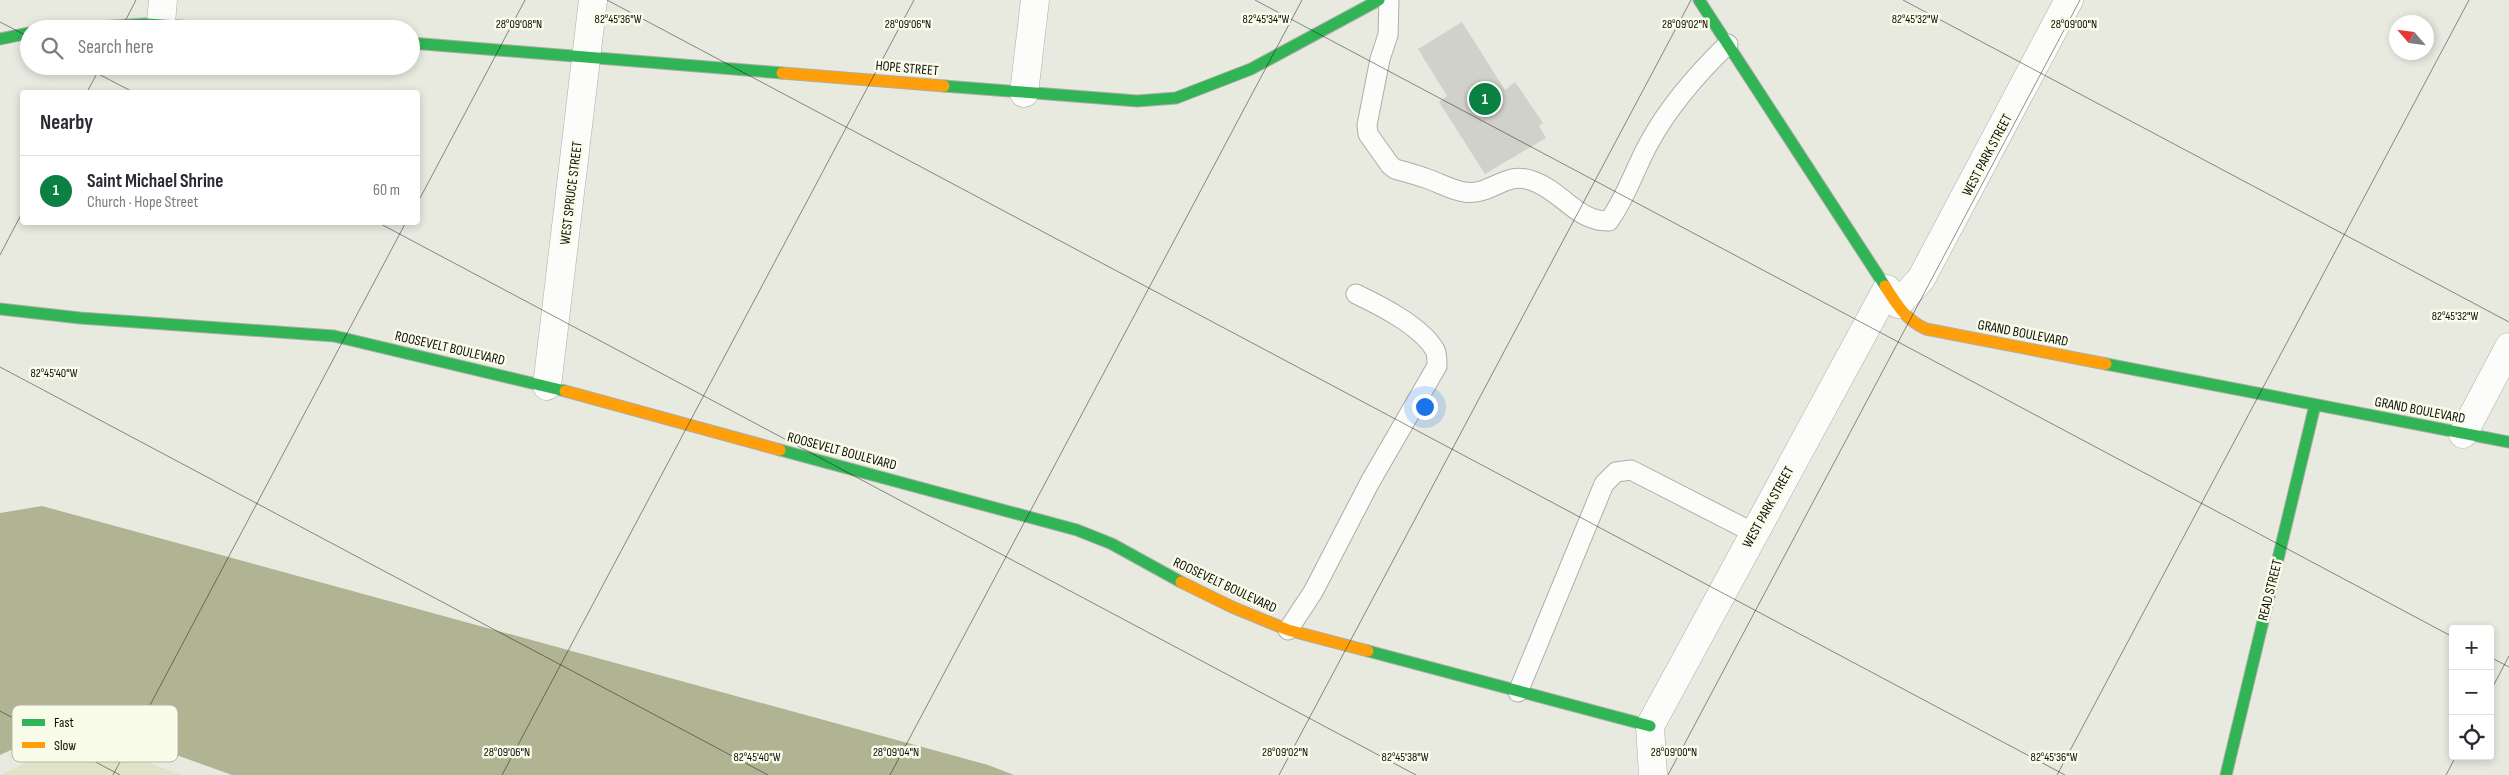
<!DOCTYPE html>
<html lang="en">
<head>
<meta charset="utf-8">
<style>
  :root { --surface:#fff; --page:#f2f2f3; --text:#2b2b33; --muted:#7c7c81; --line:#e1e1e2; --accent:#0b8043 }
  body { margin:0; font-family:"Sofia Sans Condensed",sans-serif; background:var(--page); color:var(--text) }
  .controls { position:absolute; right:15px; bottom:15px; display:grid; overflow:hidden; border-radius:5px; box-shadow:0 2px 8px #0003 }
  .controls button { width:45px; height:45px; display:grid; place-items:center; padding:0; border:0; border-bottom:1px solid var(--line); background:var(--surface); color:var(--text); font:25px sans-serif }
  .compass { position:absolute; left:2389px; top:15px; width:45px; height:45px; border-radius:50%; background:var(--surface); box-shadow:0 2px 8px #0003; rotate:298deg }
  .you { position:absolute; left:1424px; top:406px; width:18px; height:18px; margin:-12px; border:4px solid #fff; border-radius:50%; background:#1a73e8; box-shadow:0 0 0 8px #1a73e833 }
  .badge { display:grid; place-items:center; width:32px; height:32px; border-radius:50%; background:var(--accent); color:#fff; font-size:16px; font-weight:700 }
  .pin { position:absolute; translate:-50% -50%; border:2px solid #fff; box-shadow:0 1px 5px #0006 }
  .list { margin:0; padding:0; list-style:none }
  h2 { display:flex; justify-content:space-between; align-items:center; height:65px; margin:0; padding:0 20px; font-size:21px }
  h2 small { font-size:16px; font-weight:400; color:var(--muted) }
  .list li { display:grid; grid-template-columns:32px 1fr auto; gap:15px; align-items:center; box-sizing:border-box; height:70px; padding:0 20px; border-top:1px solid var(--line) }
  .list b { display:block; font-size:19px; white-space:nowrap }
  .list p { margin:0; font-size:16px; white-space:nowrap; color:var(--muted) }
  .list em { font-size:16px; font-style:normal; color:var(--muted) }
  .icon { flex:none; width:28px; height:28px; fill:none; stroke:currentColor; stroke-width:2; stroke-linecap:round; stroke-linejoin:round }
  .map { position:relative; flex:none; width:2509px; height:775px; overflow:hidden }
  .search { position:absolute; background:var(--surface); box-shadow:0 2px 8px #0003; left:20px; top:20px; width:400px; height:55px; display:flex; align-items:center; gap:12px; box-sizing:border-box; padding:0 18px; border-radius:28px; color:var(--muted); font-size:19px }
  .panel { position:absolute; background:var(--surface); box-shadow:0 2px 8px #0003; left:20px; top:90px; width:400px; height:135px; border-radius:5px }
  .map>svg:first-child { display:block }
  .green { fill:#e0e3c7 }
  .water { fill:#b1b493 }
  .building { fill:#d0d1ca }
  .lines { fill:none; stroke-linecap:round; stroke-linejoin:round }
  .lane-casing { stroke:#adaea6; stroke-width:21 }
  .street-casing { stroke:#adaea6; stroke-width:29 }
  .fast-casing { stroke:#adaea6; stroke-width:13 }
  .slow-casing { stroke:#adaea6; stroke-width:13 }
  .lane { stroke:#fcfcfa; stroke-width:19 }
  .street { stroke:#fcfcfa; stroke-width:28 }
  .fast { stroke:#30b455; stroke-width:11 }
  .slow { stroke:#ff9f0a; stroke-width:11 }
  .ticks { fill:none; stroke:#0c0d07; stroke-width:1; stroke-opacity:0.45 }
  .labels { text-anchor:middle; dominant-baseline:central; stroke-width:5; stroke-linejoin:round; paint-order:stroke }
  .street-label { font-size:14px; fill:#0c0d07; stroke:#fafcea }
  .key { fill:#fafcea; stroke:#b3b4a6; stroke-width:1 }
  .key-label { font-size:14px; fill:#0c0d07 }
  .ticks-label { font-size:12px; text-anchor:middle; fill:#0c0d07; stroke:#fafcea; stroke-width:5; stroke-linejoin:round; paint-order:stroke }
</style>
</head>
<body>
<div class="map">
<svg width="2509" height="775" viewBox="0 0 2509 775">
  <rect width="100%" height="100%" fill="#e8eae0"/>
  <polygon class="green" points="62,746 112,750 183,775 0,775"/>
  <polygon class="water" points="42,506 988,765 1014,775 232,775 115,733 57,729 0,755 0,513"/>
  <polygon class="building" points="1462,22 1505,90 1515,82 1543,123 1539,126 1546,138 1485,174 1439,102 1447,96 1418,49"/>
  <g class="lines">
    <defs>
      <g id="lane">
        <path d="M 1389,0 L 1388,35 L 1380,59 L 1367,125 L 1368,134 L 1390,165 L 1395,169 C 1406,172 1417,175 1428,179 C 1439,183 1452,190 1464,192 C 1492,196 1505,170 1533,181 C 1562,191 1577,222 1609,221 C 1628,194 1634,170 1649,143 C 1669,106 1698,73 1728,44"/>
        <path d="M 1288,630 L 1313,592 L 1370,482 L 1437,366 C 1437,361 1437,354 1435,350 C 1421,326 1381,306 1356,294"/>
        <polyline points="1518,692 1604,484 1616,472 1631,470 1754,533"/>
      </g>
      <g id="street">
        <polyline points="161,23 163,0"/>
        <polyline points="1024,93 1035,0"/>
        <polyline points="1898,304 1921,279 2069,0"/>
        <polyline points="547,386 593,0"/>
        <polyline points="2463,434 2509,347"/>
        <polyline points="1653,775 1650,726 1887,289"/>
      </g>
      <g id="fast">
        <polyline points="1699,0 1885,286"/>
        <polyline points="63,29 146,24 228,29"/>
        <polyline points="0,39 29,33"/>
        <polyline points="411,43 782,73"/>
        <polyline points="944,86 1137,101 1176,98 1251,69 1379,0"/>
        <polyline points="0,309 80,318 334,336 565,391"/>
        <polyline points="2106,364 2509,442"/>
        <polyline points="780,450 1077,530 1112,544 1181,582"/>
        <polyline points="1368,651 1650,726"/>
        <polyline points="2226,775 2315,405"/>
      </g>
      <g id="slow">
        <polyline points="782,73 944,86"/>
        <path d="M 1885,286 C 1897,305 1906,320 1926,329 L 2106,364"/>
        <polyline points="565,391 780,450"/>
        <polyline points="1181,582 1232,607 1288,630 1368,651"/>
      </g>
    </defs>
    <use href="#lane" class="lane-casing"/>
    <use href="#street" class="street-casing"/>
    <use href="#fast" class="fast-casing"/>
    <use href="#slow" class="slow-casing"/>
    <use href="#lane" class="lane"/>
    <use href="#street" class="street"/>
    <use href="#fast" class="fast"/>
    <use href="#slow" class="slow"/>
  </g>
  <path class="ticks" d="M 607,0 L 2065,775M 1255,0 L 2453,637M 1903,0 L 2509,322M 0,22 L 29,37M 121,29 L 136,0M 83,66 L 133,92M 87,92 L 101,66M 418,202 L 525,0M 377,222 L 1416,775M 0,255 L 22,213M 0,367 L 768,775M 2490,657 L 2509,667M 2490,692 L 2509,656M 0,711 L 120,775M 113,775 L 406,222M 502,775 L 914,0M 890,775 L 1302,0M 1279,775 L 1691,0M 1668,775 L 2080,0M 2057,775 L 2469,0M 2446,775 L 2456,756"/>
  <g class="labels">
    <g class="street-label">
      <text transform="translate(907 68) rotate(5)">HOPE STREET</text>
      <text transform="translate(1987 155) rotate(-62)">WEST PARK STREET</text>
      <text transform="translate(571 193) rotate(-83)">WEST SPRUCE STREET</text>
      <text transform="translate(2023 333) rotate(11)">GRAND BOULEVARD</text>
      <text transform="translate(450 348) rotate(13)">ROOSEVELT BOULEVARD</text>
      <text transform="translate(2420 410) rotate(11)">GRAND BOULEVARD</text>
      <text transform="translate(842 451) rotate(15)">ROOSEVELT BOULEVARD</text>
      <text transform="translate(1768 507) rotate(-61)">WEST PARK STREET</text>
      <text transform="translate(1225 585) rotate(25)">ROOSEVELT BOULEVARD</text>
      <text transform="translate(2270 590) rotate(-76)">READ STREET</text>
    </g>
  </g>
  <rect x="12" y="705" width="166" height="57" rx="8" class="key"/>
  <rect x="22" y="719" width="23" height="7" fill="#30b455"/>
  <rect x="22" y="742" width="23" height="6" fill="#ff9f0a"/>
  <g class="key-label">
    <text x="54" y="727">Fast</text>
    <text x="54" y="750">Slow</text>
  </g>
  <g class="ticks-label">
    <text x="618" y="23">82°45'36"W</text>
    <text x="1266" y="23">82°45'34"W</text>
    <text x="1915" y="23">82°45'32"W</text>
    <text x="519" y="28">28°09'08"N</text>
    <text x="908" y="28">28°09'06"N</text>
    <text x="1685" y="28">28°09'02"N</text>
    <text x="2074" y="28">28°09'00"N</text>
    <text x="2455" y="320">82°45'32"W</text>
    <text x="54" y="377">82°45'40"W</text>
    <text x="507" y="756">28°09'06"N</text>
    <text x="896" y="756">28°09'04"N</text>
    <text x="1285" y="756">28°09'02"N</text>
    <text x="1674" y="756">28°09'00"N</text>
    <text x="757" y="761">82°45'40"W</text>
    <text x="1405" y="761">82°45'38"W</text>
    <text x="2054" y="761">82°45'36"W</text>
  </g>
</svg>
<div class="controls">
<button>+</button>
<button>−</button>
<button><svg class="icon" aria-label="locate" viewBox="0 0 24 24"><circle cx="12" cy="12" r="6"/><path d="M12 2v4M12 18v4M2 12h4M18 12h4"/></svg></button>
</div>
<svg class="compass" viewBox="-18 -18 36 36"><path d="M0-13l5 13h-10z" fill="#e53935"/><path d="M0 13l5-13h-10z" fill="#7c7c81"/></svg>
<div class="you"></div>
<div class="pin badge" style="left:1485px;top:99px">1</div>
<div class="search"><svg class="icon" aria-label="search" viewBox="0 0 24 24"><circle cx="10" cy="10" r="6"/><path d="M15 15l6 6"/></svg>Search here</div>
<section class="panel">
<h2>Nearby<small></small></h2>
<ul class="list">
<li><span class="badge">1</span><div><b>Saint Michael Shrine</b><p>Church · Hope Street</p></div><em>60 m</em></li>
</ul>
</section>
</div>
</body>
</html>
